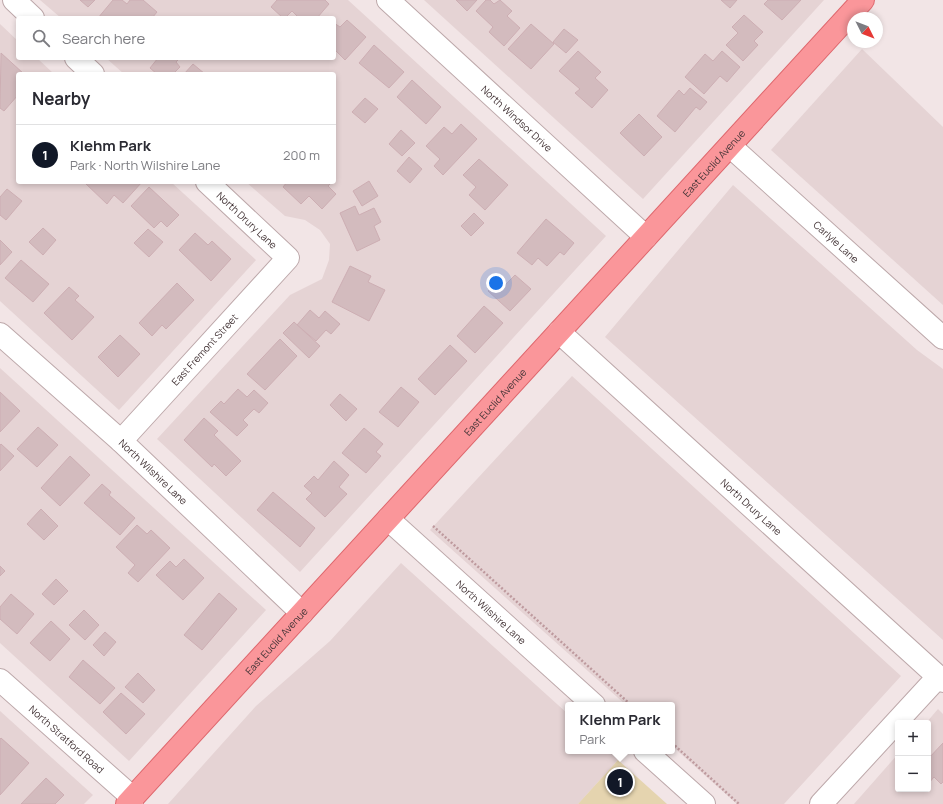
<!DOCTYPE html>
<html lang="en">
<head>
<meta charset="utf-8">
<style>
  :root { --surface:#fff; --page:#f2f2f3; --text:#2b2b33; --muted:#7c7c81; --line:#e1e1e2; --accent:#111827 }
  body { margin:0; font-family:Manrope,sans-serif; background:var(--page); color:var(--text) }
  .controls { position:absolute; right:12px; bottom:12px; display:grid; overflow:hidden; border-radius:4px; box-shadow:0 2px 6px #0003 }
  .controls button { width:36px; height:36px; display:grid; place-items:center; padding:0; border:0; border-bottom:1px solid var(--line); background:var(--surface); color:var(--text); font:20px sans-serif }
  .compass { position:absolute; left:847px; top:12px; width:36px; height:36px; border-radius:50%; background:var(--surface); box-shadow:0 2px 6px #0003; rotate:132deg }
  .you { position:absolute; left:496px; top:283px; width:14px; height:14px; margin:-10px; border:3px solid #fff; border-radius:50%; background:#1a73e8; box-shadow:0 0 0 6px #1a73e833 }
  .badge { display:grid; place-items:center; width:26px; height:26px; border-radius:50%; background:var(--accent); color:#fff; font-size:13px; font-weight:700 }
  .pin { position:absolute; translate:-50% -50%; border:2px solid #fff; box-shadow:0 1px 4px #0006 }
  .popup { position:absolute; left:565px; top:702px; width:110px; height:52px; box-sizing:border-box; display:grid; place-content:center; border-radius:4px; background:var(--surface); filter:drop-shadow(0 1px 3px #0005); font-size:13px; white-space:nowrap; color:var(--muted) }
  .popup b { font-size:15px; color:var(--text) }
  .popup::after { content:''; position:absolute; left:50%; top:100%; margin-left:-8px; border:8px solid transparent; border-top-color:var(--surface) }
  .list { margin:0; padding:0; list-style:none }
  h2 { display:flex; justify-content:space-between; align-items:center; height:52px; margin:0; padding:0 16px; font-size:17px }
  h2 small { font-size:13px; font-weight:400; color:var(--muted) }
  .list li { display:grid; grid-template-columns:26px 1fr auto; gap:12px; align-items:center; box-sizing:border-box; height:60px; padding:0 16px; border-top:1px solid var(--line) }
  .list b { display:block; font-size:15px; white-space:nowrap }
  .list p { margin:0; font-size:13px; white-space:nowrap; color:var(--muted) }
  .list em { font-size:13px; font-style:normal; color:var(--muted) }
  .icon { flex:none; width:22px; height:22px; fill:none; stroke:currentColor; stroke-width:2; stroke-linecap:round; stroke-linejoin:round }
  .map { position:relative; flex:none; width:943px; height:804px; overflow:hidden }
  .search { position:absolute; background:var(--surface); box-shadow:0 2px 6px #0003; left:16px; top:16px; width:320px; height:44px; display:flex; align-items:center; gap:10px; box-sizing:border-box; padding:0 14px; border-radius:4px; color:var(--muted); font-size:15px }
  .panel { position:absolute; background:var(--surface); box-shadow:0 2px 6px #0003; left:16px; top:72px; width:320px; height:112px; border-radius:4px }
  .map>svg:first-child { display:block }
  .residential { fill:#e5d3d4 }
  .green { fill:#e5d4af }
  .building { fill:#d3bbbe; stroke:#cdaeb3 }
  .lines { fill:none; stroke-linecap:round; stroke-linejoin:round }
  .minor-casing { stroke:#bda8aa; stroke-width:24 }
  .major-casing { stroke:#de676d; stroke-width:24 }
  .path { stroke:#be9a9e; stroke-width:2.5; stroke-dasharray:2 2; stroke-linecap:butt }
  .minor { stroke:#fff; stroke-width:22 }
  .major { stroke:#fa969a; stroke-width:22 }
  .labels { text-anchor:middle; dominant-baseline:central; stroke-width:4; stroke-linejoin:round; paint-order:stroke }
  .street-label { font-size:10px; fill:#443537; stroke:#fff }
</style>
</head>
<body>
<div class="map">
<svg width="943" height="804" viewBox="0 0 943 804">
  <rect width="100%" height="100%" fill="#f2e5e6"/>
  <g class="residential">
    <polygon points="40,0 348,0 606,236 300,572 157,439 290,295 322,279 329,260 330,244 320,230 305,220 285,216 246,182 334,182 334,74 124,74 106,58 334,58 334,18 61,18"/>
    <polygon points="424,0 824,0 643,199"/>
    <polygon points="0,24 18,41 18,58 37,58 54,74 18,74 18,182 171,182 256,260 119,410 0,301"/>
    <polygon points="862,49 943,127 943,305 771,150"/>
    <polygon points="733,185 917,350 943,369 943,640 605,337"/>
    <polygon points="0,368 266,610 129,761 0,643"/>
    <polygon points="572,376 901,676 784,804 737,804 672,746 672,705 626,705 430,530"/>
    <polygon points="401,563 568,714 568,751 609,751 618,760 578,804 168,804 256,706 330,641"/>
    <polygon points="938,709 943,714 943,804 854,804 898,754 898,789 928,789 928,723 926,723"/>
    <polygon points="0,711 93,795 84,804 0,804"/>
  </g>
  <polygon class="green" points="618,760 667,804 578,804"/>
  <g class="building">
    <polygon points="80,0 95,0 88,7"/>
    <polygon points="113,0 122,0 127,4 130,0 143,0 157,12 152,18 98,18"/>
    <polygon points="277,0 325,0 329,4 317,18 299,18 292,11 285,18 283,18 271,7"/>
    <polygon points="456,0 477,0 467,11"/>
    <polygon points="486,0 490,0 494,4 500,0 512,11 507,16 520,28 504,46 489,32 493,27 476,11"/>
    <polygon points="721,0 737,0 730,8"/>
    <polygon points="768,0 801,0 782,20 764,4"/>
    <polygon points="744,15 763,32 754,41 758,45 743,61 726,45 738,33 732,27"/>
    <polygon points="347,20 366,37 345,60 334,49 334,23 340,27"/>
    <polygon points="531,24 554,44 531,69 508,49"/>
    <polygon points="564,29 578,40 566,53 553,42"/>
    <polygon points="374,45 404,72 389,88 359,63"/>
    <polygon points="578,51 601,72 595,78 608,90 592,108 575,93 580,89 559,71"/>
    <polygon points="722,51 740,67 727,82 720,76 704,94 685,77 705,54 713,61"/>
    <polygon points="1,53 24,74 18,74 18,95 4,111 0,108"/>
    <polygon points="158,58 180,58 176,62 180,67 173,74 157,74 150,68"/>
    <polygon points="193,64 205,74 184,74"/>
    <polygon points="412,80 441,107 426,124 397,97"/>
    <polygon points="690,88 707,102 700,110 696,107 675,132 657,116 679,90 684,95"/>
    <polygon points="365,98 378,109 365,123 352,112"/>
    <polygon points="639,114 662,137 644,156 620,133"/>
    <polygon points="461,124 477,139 443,175 434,166 440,159 426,146 444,127 452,134"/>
    <polygon points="401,130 415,143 402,156 389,144"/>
    <polygon points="409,157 422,169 410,183 397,171"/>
    <polygon points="479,159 508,185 485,210 469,195 476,187 463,175"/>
    <polygon points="369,181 378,196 362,206 353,191"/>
    <polygon points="86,182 142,182 123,203 114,195 107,204 85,183"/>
    <polygon points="287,182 332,182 328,186 336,194 322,209 309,196 301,204 283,187"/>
    <polygon points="149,187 179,215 167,227 161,221 154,228 131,206"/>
    <polygon points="7,189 22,201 6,220 0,215 0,197"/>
    <polygon points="355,206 359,215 374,208 381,222 374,226 380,240 357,251 340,213"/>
    <polygon points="474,213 484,223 471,236 461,226"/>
    <polygon points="546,219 574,243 564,255 560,252 547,266 538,258 532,265 517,253"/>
    <polygon points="43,228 56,240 43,255 29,242"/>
    <polygon points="148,229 163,242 149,257 134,243"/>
    <polygon points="195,233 208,245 212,241 231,259 211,281 179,250"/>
    <polygon points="0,240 12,252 0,265"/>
    <polygon points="21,260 49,284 33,302 5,278"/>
    <polygon points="350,266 371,276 368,282 385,290 369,321 332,302"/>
    <polygon points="515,275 531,289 510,311 488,291 498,280 504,286"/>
    <polygon points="177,283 194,300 166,329 162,325 152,336 139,323"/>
    <polygon points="69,287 79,296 75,300 94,317 72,340 44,313"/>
    <polygon points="484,306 503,323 475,353 457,336"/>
    <polygon points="310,310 319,318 325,311 340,324 331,334 326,330 316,341 297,325"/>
    <polygon points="294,322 320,346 309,358 283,333"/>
    <polygon points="120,335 140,354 118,377 98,357"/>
    <polygon points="280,339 297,356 265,390 247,374"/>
    <polygon points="450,345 467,361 435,395 418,379"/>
    <polygon points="401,387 419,402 398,427 379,412"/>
    <polygon points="238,389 247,397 254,390 268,403 259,413 254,409 243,420 248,425 237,436 210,412 221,401 224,404"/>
    <polygon points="0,392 20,411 0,432"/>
    <polygon points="340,394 357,409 346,421 330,405"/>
    <polygon points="204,418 218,431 214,435 241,461 226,476 214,464 212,467 184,440"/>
    <polygon points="38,427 58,445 37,467 17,449"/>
    <polygon points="364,428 383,444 376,452 381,456 366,473 342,453"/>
    <polygon points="1,444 14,456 0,471 0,445"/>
    <polygon points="70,456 90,475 60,506 41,488"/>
    <polygon points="334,461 349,475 339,487 347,494 325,517 306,499 312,493 304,486 314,476 318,480"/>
    <polygon points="102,484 111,492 109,495 135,518 120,535 84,503"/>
    <polygon points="273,492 315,528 300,547 257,510"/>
    <polygon points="41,509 58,526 44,540 27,524"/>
    <polygon points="137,525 147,534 151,530 170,548 138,582 128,573 135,565 116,547"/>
    <polygon points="184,559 204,578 183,600 156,575 170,561 176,567"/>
    <polygon points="0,566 5,571 0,576"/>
    <polygon points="56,579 68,591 54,605 42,594"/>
    <polygon points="219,593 237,609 202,650 184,635"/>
    <polygon points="11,594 34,614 17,634 0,619 0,607"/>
    <polygon points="84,610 99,625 85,640 69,625"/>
    <polygon points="51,621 70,639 50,661 30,643"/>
    <polygon points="105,632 116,642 104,656 93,645"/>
    <polygon points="83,660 115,688 100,704 69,677"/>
    <polygon points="138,673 155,690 143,703 125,687"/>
    <polygon points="121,693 145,714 126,734 103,712"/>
    <polygon points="1,738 29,763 0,795 0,739"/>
    <polygon points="943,743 943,782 941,784 934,777 928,784 928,759"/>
    <polygon points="46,778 64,795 55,804 21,804"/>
  </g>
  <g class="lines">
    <defs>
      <g id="minor">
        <polyline points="14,0 33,18"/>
        <path id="s1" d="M 388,0 L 646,237"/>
        <polyline points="76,58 93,74"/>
        <path id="s2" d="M 730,146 L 943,338"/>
        <path id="s3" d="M 559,332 L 943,681"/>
        <path id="s4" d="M 0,334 L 121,441 L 302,613"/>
        <path id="s5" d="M 121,441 L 288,258 L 207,182"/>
        <path id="s6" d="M 388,519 L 594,705"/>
        <path id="s7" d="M 0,680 L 133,798"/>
        <polyline points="645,751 704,804"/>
        <polyline points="821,804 938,677"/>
      </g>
      <g id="major">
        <path id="s8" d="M 127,804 L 863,0"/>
      </g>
    </defs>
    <use href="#minor" class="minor-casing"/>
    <use href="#major" class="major-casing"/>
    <g class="path">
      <polyline points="433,526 631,705"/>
      <polyline points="672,743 739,804"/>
    </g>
    <use href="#minor" class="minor"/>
    <use href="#major" class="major"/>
  </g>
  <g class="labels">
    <g class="street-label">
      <text stroke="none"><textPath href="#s1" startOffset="175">North Windsor Drive</textPath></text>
      <text stroke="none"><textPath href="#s8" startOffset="869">East Euclid Avenue</textPath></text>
      <text transform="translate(247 220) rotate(43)">North Drury Lane</text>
      <text stroke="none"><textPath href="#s2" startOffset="143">Carlyle Lane</textPath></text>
      <text stroke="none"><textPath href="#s5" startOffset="124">East Fremont Street</textPath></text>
      <text stroke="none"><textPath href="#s8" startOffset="545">East Euclid Avenue</textPath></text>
      <text stroke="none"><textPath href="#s4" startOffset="206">North Wilshire Lane</textPath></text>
      <text stroke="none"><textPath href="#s3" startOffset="260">North Drury Lane</textPath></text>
      <text stroke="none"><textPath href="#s6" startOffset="139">North Wilshire Lane</textPath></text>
      <text stroke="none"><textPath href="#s8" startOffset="221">East Euclid Avenue</textPath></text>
      <text stroke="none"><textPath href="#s7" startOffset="89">North Stratford Road</textPath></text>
    </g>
  </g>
</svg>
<div class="controls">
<button>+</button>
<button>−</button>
</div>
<svg class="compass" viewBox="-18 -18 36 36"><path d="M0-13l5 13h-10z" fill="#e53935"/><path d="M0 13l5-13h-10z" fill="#7c7c81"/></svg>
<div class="you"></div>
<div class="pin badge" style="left:620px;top:782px">1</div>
<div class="popup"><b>Klehm Park</b>Park</div>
<div class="search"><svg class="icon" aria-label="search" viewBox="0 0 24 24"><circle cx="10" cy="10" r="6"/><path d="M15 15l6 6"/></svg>Search here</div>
<section class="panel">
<h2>Nearby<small></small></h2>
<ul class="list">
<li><span class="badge">1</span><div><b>Klehm Park</b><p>Park · North Wilshire Lane</p></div><em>200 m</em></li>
</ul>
</section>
</div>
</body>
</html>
